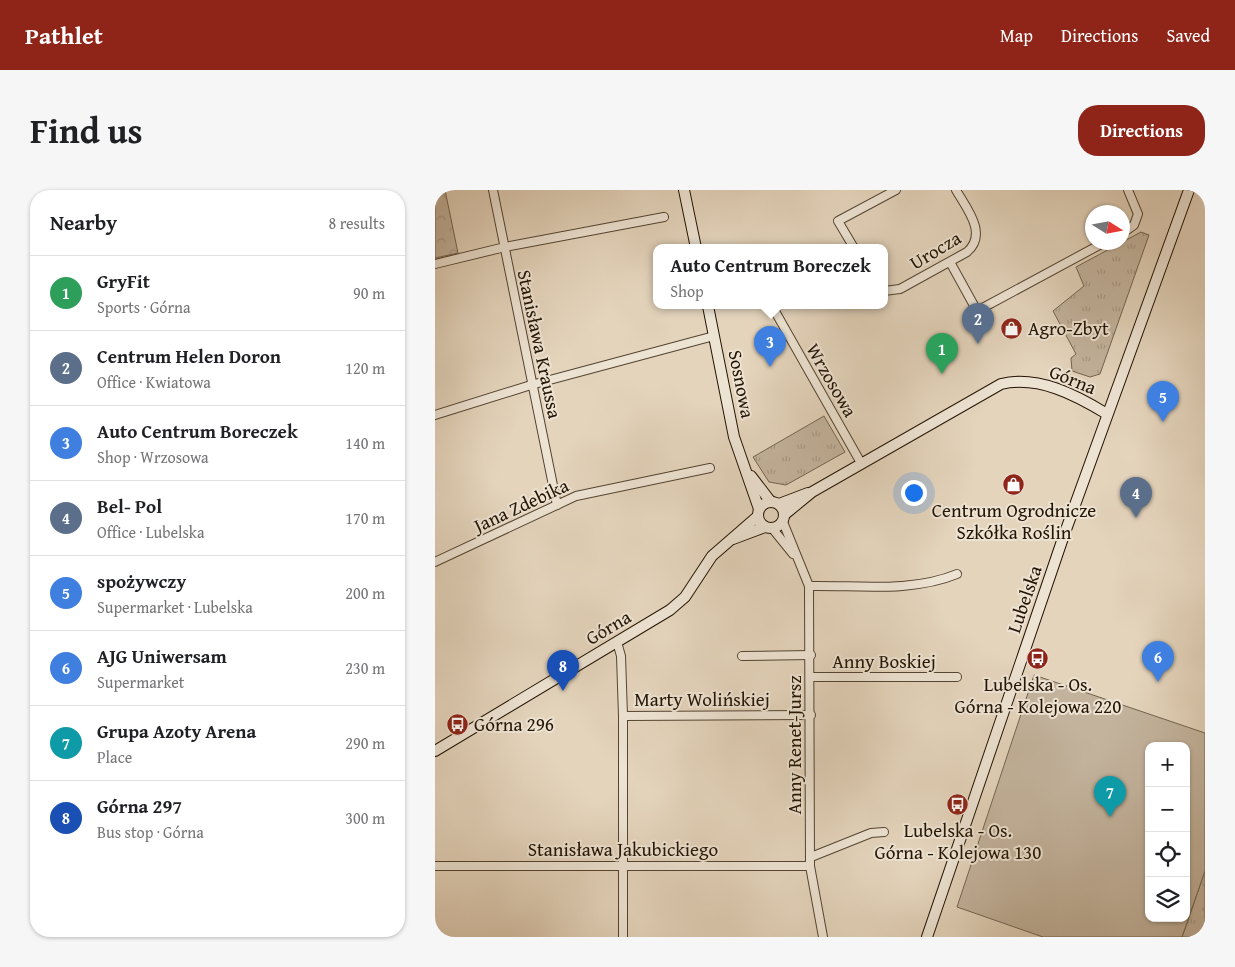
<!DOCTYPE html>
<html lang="en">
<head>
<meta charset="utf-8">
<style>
  :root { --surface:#fff; --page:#f6f6f6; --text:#202124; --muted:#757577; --line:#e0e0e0; --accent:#8f2418 }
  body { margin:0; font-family:"Gentium Book Plus",serif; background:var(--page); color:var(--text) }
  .controls { position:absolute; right:15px; bottom:15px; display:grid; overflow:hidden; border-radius:10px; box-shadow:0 1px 4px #0004 }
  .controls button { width:45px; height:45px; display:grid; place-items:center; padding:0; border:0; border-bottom:1px solid var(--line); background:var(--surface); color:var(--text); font:25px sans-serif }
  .compass { position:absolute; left:650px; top:15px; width:45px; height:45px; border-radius:50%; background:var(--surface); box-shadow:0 1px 4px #0004; rotate:101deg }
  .you { position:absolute; left:478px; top:302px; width:18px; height:18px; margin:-12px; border:4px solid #fff; border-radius:50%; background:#1a73e8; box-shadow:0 0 0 8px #1a73e833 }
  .badge { display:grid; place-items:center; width:32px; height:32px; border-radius:50%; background:var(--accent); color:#fff; font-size:16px; font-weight:700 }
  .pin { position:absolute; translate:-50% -41px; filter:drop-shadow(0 1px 2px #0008) }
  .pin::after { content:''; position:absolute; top:26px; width:18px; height:15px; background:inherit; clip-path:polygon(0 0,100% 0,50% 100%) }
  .popup { position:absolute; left:218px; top:54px; width:235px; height:65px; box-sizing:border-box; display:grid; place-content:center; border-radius:10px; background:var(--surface); filter:drop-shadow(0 1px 4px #0005); font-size:16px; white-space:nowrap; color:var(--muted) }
  .popup b { font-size:19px; color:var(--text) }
  .popup::after { content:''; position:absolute; left:50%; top:100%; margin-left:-10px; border:10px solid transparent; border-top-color:var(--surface) }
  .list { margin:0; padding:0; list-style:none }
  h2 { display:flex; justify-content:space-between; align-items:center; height:65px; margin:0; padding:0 20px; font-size:21px }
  h2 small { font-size:16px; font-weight:400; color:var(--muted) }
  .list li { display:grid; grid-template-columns:32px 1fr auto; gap:15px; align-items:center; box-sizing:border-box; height:75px; padding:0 20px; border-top:1px solid var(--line) }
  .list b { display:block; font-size:19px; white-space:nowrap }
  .list p { margin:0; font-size:16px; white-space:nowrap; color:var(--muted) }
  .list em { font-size:16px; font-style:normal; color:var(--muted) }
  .icon { flex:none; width:28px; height:28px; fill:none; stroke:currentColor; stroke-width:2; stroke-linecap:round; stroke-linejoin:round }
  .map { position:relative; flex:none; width:770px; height:747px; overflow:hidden; border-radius:20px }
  header { display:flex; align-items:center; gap:30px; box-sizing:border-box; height:70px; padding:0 25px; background:var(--accent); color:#fff }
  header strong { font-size:24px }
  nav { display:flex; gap:28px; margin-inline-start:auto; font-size:18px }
  .intro { display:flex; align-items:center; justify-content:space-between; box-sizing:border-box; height:120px; padding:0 30px }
  h1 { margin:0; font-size:35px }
  .button { padding:12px 22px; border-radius:20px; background:var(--accent); color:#fff; font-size:18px; font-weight:700 }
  main { display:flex; gap:30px; padding:0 30px }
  aside { flex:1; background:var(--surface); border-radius:20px; box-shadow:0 1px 4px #0004 }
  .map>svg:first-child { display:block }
  .grass { fill:url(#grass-tufts); stroke:#736450 }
  .forest { fill:url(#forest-crowns); stroke:#736450 }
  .pitch { fill:#c3b39d; stroke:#736450; fill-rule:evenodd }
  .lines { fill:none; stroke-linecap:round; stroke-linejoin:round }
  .street-casing { stroke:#534431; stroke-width:10 }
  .secondary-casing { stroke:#231403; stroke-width:12 }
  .street { stroke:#ede3d3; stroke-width:8 }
  .secondary { stroke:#ede3d3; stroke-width:10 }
  .labels { text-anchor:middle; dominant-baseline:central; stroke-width:4; stroke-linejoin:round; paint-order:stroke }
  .street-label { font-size:19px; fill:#231403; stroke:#ede3d3 }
  .poi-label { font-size:19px; fill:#231403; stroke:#ede3d3 }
</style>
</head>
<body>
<header>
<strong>Pathlet</strong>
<nav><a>Map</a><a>Directions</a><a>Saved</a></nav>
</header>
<div class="intro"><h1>Find us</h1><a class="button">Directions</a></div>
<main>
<aside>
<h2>Nearby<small>8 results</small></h2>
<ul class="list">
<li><span class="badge" style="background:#2e9e5b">1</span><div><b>GryFit</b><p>Sports · Górna</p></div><em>90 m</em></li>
<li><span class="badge" style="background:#5c6f8a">2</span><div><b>Centrum Helen Doron</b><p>Office · Kwiatowa</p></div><em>120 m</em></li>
<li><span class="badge" style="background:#3f7fe0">3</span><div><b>Auto Centrum Boreczek</b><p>Shop · Wrzosowa</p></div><em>140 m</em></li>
<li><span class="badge" style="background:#5c6f8a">4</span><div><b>Bel- Pol</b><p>Office · Lubelska</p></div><em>170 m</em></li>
<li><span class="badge" style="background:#3f7fe0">5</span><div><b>spożywczy</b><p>Supermarket · Lubelska</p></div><em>200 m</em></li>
<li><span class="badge" style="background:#3f7fe0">6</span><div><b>AJG Uniwersam</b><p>Supermarket</p></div><em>230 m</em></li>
<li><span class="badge" style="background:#0f9aa8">7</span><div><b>Grupa Azoty Arena</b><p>Place</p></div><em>290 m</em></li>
<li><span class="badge" style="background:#1a4fb4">8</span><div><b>Górna 297</b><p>Bus stop · Górna</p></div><em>300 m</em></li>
</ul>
</aside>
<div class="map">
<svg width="770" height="747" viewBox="0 0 770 747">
  <defs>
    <pattern id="grass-tufts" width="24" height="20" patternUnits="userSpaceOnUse" patternTransform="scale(1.25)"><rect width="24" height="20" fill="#c3b39d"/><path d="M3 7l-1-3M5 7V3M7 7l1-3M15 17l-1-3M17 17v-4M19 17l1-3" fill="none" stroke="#a79986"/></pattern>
    <pattern id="forest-crowns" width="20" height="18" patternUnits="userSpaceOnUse" patternTransform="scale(1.25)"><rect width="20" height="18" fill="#c3b39d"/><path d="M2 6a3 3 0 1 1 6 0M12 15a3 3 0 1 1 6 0" fill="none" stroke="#a79986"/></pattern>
  </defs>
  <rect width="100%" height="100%" fill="#e4d4bc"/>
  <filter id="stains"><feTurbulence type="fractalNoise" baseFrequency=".004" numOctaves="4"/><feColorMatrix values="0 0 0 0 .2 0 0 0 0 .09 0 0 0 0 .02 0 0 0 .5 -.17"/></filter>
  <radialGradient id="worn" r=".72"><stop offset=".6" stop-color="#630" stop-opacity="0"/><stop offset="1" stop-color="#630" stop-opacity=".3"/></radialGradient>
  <g class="grass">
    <polygon points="706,42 714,45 665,184 655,187 637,181 636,168 641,164 618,121 649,96 641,77"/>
    <polygon points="389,226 410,262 351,295 334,292 318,267"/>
    <polygon points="770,681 770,747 747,747"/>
  </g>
  <polygon class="forest" points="0,0 10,0 23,63 0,68"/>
  <path class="pitch" d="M 599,485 L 770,543 L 770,681 L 747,747 L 608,747 L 522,717 ZM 714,556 L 751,556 L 751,728 L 714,728 Z"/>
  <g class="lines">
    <defs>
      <g id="street">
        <polyline points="58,0 122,315"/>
        <polyline points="688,43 699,35 703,24 693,0"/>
        <polyline points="419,58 403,31 461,0"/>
        <polyline points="515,72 542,121 670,52"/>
        <polyline points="0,74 70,57 229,27"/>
        <path d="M 449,101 L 465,99 L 532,62 C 553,44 532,19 521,0"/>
        <polyline points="341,123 426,273"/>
        <polyline points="0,225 96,195 279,146"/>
        <polyline points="348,332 374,396 375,676 388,747"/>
        <polyline points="337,338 358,364"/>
        <polyline points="0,372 141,306 275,278"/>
        <path d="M 374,396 C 422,395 476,403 522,384"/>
        <polyline points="182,452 186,466 188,526 188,747"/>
        <polyline points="307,466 376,465"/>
        <polyline points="376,487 522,487"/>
        <polyline points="188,526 376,525"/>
        <polyline points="376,667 436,643 449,642"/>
        <polyline points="0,676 375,676"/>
      </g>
      <g id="secondary">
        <polyline points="249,0 261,58"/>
        <polyline points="273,116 299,247 324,319"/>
        <polyline points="316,286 336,312"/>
        <circle cx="336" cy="325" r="13"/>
        <polyline points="344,314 373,303"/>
        <path d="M 349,325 L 377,302 L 566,194 C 603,185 641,205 672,224"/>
        <polyline points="298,349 330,337"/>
        <polyline points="0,561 235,420 250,407 277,366 323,326"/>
        <polyline points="492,747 628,348 754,0"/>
      </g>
    </defs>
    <use href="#street" class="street-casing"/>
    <use href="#secondary" class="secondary-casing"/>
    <use href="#street" class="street"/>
    <use href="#secondary" class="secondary"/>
  </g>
  <defs>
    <symbol id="shop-disc" viewBox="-11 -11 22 22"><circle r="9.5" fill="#8f2418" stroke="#ede3d3"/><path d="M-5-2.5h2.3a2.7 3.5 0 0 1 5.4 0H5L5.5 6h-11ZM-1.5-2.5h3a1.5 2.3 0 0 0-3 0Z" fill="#fff"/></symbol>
    <symbol id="bus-disc" viewBox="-11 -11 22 22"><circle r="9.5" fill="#8f2418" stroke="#ede3d3"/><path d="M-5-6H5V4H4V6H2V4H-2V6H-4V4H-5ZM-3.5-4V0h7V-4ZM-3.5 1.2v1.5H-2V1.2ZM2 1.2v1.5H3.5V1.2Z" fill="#fff"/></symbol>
  </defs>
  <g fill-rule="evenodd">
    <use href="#shop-disc" x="564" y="126" width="25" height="25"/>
    <use href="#shop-disc" x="566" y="282" width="25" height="25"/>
    <use href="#bus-disc" x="590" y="456" width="25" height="25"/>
    <use href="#bus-disc" x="10" y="522" width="25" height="25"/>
    <use href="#bus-disc" x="510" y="602" width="25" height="25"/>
  </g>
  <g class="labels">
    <g class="street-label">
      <text transform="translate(500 60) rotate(-31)">Urocza</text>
      <text transform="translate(105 154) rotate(78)">Stanisława Kraussa</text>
      <text transform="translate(638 189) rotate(22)">Górna</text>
      <text transform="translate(397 190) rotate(60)">Wrzosowa</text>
      <text transform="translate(307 194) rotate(79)">Sosnowa</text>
      <text transform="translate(86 315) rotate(-25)">Jana Zdebika</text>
      <text transform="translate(589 409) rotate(-71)">Lubelska</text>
      <text transform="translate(173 437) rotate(-31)">Górna</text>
      <text x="449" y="471">Anny Boskiej</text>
      <text x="267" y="509">Marty Wolińskiej</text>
      <text transform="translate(359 555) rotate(-90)">Anny Renet-Jursz</text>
      <text x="188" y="659">Stanisława Jakubickiego</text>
    </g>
    <g class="poi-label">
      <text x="593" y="138" text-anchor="start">Agro-Zbyt</text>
      <text x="579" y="320">Centrum Ogrodnicze<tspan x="579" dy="22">Szkółka Roślin</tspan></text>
      <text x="603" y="494">Lubelska - Os.<tspan x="603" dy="22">Górna - Kolejowa 220</tspan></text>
      <text x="39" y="534" text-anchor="start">Górna 296</text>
      <text x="523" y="640">Lubelska - Os.<tspan x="523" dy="22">Górna - Kolejowa 130</tspan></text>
    </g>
  </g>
  <rect width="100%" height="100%" filter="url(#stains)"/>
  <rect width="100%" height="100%" fill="url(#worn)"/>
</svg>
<div class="controls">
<button>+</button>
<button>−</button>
<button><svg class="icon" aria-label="locate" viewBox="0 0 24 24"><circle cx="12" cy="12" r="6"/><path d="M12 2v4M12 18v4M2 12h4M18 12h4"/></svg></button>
<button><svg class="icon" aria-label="layers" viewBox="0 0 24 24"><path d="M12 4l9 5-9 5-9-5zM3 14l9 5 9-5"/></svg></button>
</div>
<svg class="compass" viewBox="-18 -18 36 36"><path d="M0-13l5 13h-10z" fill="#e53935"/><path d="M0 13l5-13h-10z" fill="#757577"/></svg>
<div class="you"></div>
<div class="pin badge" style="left:507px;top:184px;background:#2e9e5b">1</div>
<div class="pin badge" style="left:543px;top:154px;background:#5c6f8a">2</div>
<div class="pin badge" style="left:335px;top:177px;background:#3f7fe0">3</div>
<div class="popup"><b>Auto Centrum Boreczek</b>Shop</div>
<div class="pin badge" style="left:701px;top:328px;background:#5c6f8a">4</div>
<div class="pin badge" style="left:728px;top:232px;background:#3f7fe0">5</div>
<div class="pin badge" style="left:723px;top:492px;background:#3f7fe0">6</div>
<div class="pin badge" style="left:675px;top:627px;background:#0f9aa8">7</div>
<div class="pin badge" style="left:128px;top:501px;background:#1a4fb4">8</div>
</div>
</main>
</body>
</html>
